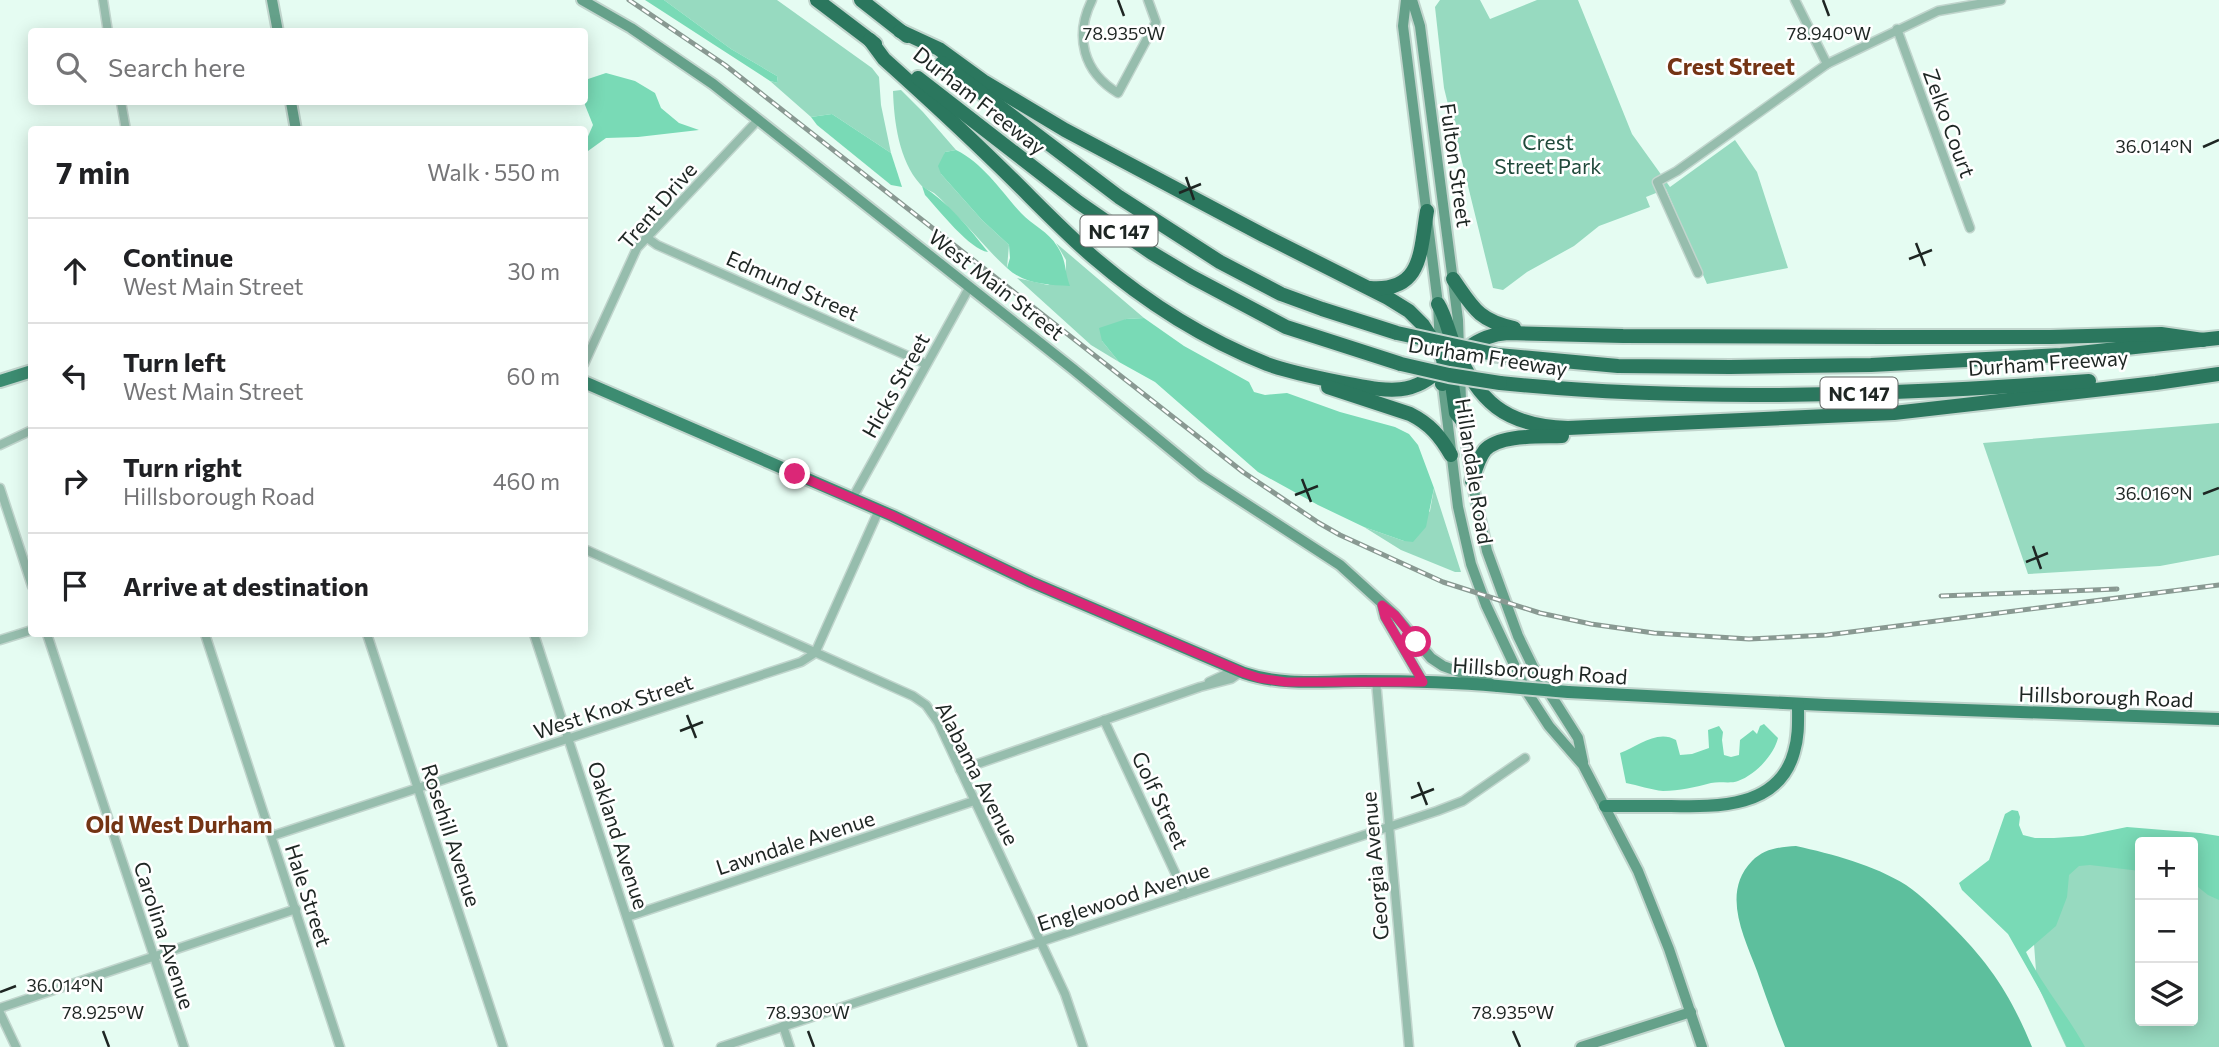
<!DOCTYPE html>
<html lang="en">
<head>
<meta charset="utf-8">
<style>
  :root { --surface:#fff; --page:#f2f2f2; --text:#202124; --muted:#757577; --line:#e0e0e0 }
  body { margin:0; font-family:Commissioner,sans-serif; background:var(--page); color:var(--text) }
  .controls { position:absolute; right:21px; bottom:21px; display:grid; overflow:hidden; border-radius:7px; box-shadow:0 4px 18px #0003 }
  .controls button { width:63px; height:63px; display:grid; place-items:center; padding:0; border:0; border-bottom:2px solid var(--line); background:var(--surface); color:var(--text); font:35px sans-serif }
  .stop { position:absolute; width:21px; height:21px; margin:-16px; border:5px solid #db2777; border-radius:50%; background:#fff }
  .stop.end { background:#db2777; border-color:#fff; box-shadow:0 2px 7px #0008 }
  .list { margin:0; padding:0; list-style:none }
  h2 { display:flex; justify-content:space-between; align-items:center; height:91px; margin:0; padding:0 28px; font-size:30px }
  h2 small { font-size:23px; font-weight:400; color:var(--muted) }
  .list li { display:grid; grid-template-columns:46px 1fr auto; gap:21px; align-items:center; box-sizing:border-box; height:105px; padding:0 28px; border-top:2px solid var(--line) }
  .list b { display:block; font-size:26px; white-space:nowrap }
  .list p { margin:0; font-size:23px; white-space:nowrap; color:var(--muted) }
  .list em { font-size:23px; font-style:normal; color:var(--muted) }
  .icon { flex:none; width:38px; height:38px; fill:none; stroke:currentColor; stroke-width:2; stroke-linecap:round; stroke-linejoin:round }
  .map { position:relative; flex:none; width:2219px; height:1047px; overflow:hidden }
  .search { position:absolute; background:var(--surface); box-shadow:0 4px 18px #0003; left:28px; top:28px; width:560px; height:77px; display:flex; align-items:center; gap:18px; box-sizing:border-box; padding:0 24px; border-radius:7px; color:var(--muted); font-size:26px }
  .panel { position:absolute; background:var(--surface); box-shadow:0 4px 18px #0003; left:28px; top:126px; width:560px; height:511px; border-radius:7px }
  .map>svg:first-child { display:block }
  .green { fill:#97dac0 }
  .forest { fill:#79dab6 }
  .water { fill:#5dbf9d }
  .lines { fill:none; stroke-linecap:round; stroke-linejoin:round }
  .street-casing { stroke:#c1d5cd; stroke-width:11 }
  .secondary-casing { stroke:#c1d5cd; stroke-width:14 }
  .primary-casing { stroke:#c1d5cd; stroke-width:16 }
  .highway-casing { stroke:#c1d5cd; stroke-width:18 }
  .street { stroke:#96bdad; stroke-width:8 }
  .secondary { stroke:#65a18a; stroke-width:10 }
  .primary { stroke:#3c8c71; stroke-width:12 }
  .highway { stroke:#2b775e; stroke-width:14 }
  .rail-casing { stroke:#899992; stroke-width:5 }
  .rail { stroke:#fff; stroke-width:2.5; stroke-dasharray:8; stroke-linecap:butt }
  .primary-bridge-casing { stroke:#c1d5cd; stroke-width:16; stroke-linecap:butt }
  .highway-bridge-casing { stroke:#c1d5cd; stroke-width:18; stroke-linecap:butt }
  .primary-bridge { stroke:#3c8c71; stroke-width:12 }
  .highway-bridge { stroke:#2b775e; stroke-width:14 }
  .route { stroke:#db2777; stroke-width:9 }
  .ticks { fill:none; stroke:#1e2623; stroke-width:2.5 }
  .labels { text-anchor:middle; dominant-baseline:central; stroke-width:5; stroke-linejoin:round; paint-order:stroke }
  .shield { fill:#fff; stroke:#626765; stroke-width:2 }
  .shield-label { font-size:19px; font-weight:bold; fill:#1e2623 }
  .street-label { font-size:21px; fill:#1e2623; stroke:#fff }
  .park-label { font-size:21px; fill:#204a3b; stroke:#fff }
  .neighbourhood-label { font-size:23px; font-weight:bold; fill:#743414; stroke:#fff }
  .ticks-label { font-size:18px; text-anchor:middle; fill:#1e2623; stroke:#fff; stroke-width:5; stroke-linejoin:round; paint-order:stroke }
</style>
</head>
<body>
<div class="map">
<svg width="2219" height="1047" viewBox="0 0 2219 1047">
  <rect width="100%" height="100%" fill="#e5fcf2"/>
  <g class="green">
    <polygon points="664,0 777,0 872,68 879,77 881,105 891,153 832,114 811,117 770,81 778,83 777,76 731,49"/>
    <polygon points="1440,0 1480,0 1490,19 1537,0 1578,0 1632,134 1670,187 1735,140 1757,172 1788,268 1707,284 1666,189 1646,197 1650,207 1599,226 1574,246 1527,272 1503,290 1493,288 1444,88 1435,7"/>
    <path d="M 901,90 L 923,112 L 956,150 L 945,152 L 941,174 L 982,220 L 1009,245 L 1007,268 C 990,253 977,236 961,220 C 952,212 944,201 934,193 C 929,190 924,189 920,184 C 899,160 894,122 893,91 Z"/>
    <polygon points="1056,243 1144,318 1126,319 1102,341 1119,362 1091,345 1017,278 1048,285 1066,275 1066,260"/>
    <polygon points="2219,423 2219,555 2160,566 2028,574 1983,443"/>
    <polygon points="1434,488 1461,572 1455,572 1401,550 1364,527 1404,541 1430,511"/>
    <polygon points="2073,855 2140,856 2140,1021 2193,1021 2193,857 2219,857 2219,1047 2066,1047 2037,984 2033,931"/>
  </g>
  <g class="forest">
    <polygon points="645,0 664,0 731,49 777,76 778,83 770,81"/>
    <polygon points="606,73 635,81 655,93 661,108 679,123 699,130 638,137 606,138 588,151 586,141 593,125 585,105 585,80"/>
    <polygon points="832,114 891,153 902,187 891,185 817,125 811,117"/>
    <path d="M 956,150 C 984,164 1000,190 1021,213 C 1032,225 1049,232 1057,246 C 1067,261 1064,270 1070,286 C 1047,285 1024,284 1007,268 L 1010,258 L 1009,245 L 982,220 L 941,174 L 938,166 L 945,152 Z"/>
    <path d="M 922,186 C 948,202 969,228 988,252 C 970,250 939,210 925,195 Z"/>
    <polygon points="1144,318 1184,346 1249,382 1254,392 1265,395 1287,393 1340,412 1395,427 1409,434 1418,445 1434,488 1426,527 1413,542 1404,541 1364,527 1318,505 1258,472 1155,382 1119,362 1102,341 1099,328 1126,319"/>
    <path d="M 1764,724 L 1778,738 C 1774,755 1755,775 1738,781 C 1730,784 1720,781 1711,783 C 1696,787 1679,791 1663,791 C 1651,790 1638,785 1626,783 L 1620,753 C 1637,747 1657,729 1676,740 L 1680,755 L 1692,754 L 1709,748 L 1708,730 L 1719,726 L 1723,732 L 1722,740 L 1724,755 L 1731,757 L 1739,755 L 1740,740 L 1753,730 L 1757,734 L 1760,726 Z"/>
    <path d="M 2012,810 L 2018,811 L 2020,817 L 2019,825 L 2023,835 L 2035,838 L 2054,838 L 2083,836 L 2127,827 L 2200,833 L 2219,836 L 2219,900 L 2208,895 L 2193,883 L 2193,842 L 2140,842 L 2140,871 L 2090,865 L 2079,866 L 2069,875 L 2067,897 L 2056,926 L 2026,952 C 2042,986 2067,1014 2085,1047 L 2067,1047 L 2043,996 L 2008,934 L 1962,890 L 1959,883 L 1989,860 L 2005,814 Z"/>
  </g>
  <path class="water" d="M 1796,846 C 1832,854 1874,865 1906,885 C 1922,896 1936,910 1950,924 C 1990,964 2010,994 2032,1047 L 1785,1047 C 1775,1022 1766,997 1757,971 C 1744,936 1721,893 1752,861 C 1764,849 1778,847 1796,846 Z"/>
  <g class="lines">
    <defs>
      <g id="street">
        <polyline points="103,0 108,32"/>
        <path d="M 1092,0 C 1074,36 1083,72 1118,93 L 1156,22 L 1148,0"/>
        <polyline points="1795,0 1827,64"/>
        <polyline points="1897,29 1970,228"/>
        <polyline points="121,102 126,130"/>
        <polyline points="646,237 657,245 926,364"/>
        <polyline points="1698,273 1657,182 1677,171 1827,64 1938,11 2001,0"/>
        <polyline points="584,364 637,248 758,120"/>
        <polyline points="0,445 32,430"/>
        <polyline points="0,488 32,586"/>
        <polyline points="852,499 969,288"/>
        <polyline points="584,549 913,696 926,705 938,722 1065,994 1083,1047"/>
        <polyline points="47,634 184,1047"/>
        <polyline points="205,634 340,1047"/>
        <polyline points="367,634 503,1047"/>
        <polyline points="534,634 669,1047"/>
        <polyline points="0,640 32,630"/>
        <polyline points="1376,681 1409,1047"/>
        <polyline points="1209,682 1235,670"/>
        <polyline points="1104,720 1185,894"/>
        <polyline points="960,770 1200,687 1231,679 1241,672"/>
        <polyline points="272,836 801,662 815,653 879,510"/>
        <polyline points="627,917 974,801"/>
        <polyline points="0,1008 296,909"/>
        <polyline points="0,1013 16,1047"/>
        <polyline points="783,1026 790,1047"/>
        <polyline points="721,1047 1437,811 1463,801 1525,758"/>
      </g>
      <g id="secondary">
        <polyline points="272,0 278,32"/>
        <polyline points="582,0 631,28 713,84 1073,369 1203,476 1340,565 1395,615 1431,658 1443,666 1490,683"/>
        <polyline points="1406,0 1403,26 1438,304 1440,347"/>
        <polyline points="1412,0 1420,26 1458,320 1459,350"/>
        <polyline points="291,102 296,130"/>
        <polyline points="1460,369 1461,402 1472,481 1487,551 1518,636 1533,667 1578,738 1583,762"/>
        <polyline points="1442,377 1458,507 1471,564 1486,605 1527,692 1549,726 1583,765 1638,871 1669,949 1702,1047"/>
        <polyline points="1382,605 1385,617 1423,682"/>
        <polyline points="1581,1047 1691,1012"/>
      </g>
      <g id="primary">
        <polyline points="0,381 32,371"/>
        <path d="M 584,382 L 893,516 L 1031,582 L 1244,673 C 1282,686 1323,681 1362,681 C 1407,681 1453,682 1498,686"/>
        <polyline points="1568,692 1825,705 2219,719"/>
        <path d="M 1605,806 C 1627,806 1649,806 1671,806 C 1717,807 1779,808 1794,752 C 1799,736 1798,720 1798,704"/>
      </g>
      <g id="highway">
        <polyline points="817,0 875,44"/>
        <polyline points="861,0 907,36"/>
        <polyline points="900,31 939,49 983,81 1065,130 1263,235 1388,298 1409,311 1423,325 1440,351 1452,384 1456,413 1464,423"/>
        <path d="M 870,40 L 884,59 C 923,94 962,130 1000,167 C 1031,197 1060,228 1092,256 C 1143,300 1204,339 1267,364 C 1292,373 1319,378 1344,383 C 1383,390 1412,399 1442,367"/>
        <polyline points="942,63 1119,197 1220,262 1281,294 1322,309 1397,333"/>
        <polyline points="918,78 1078,202 1152,253 1192,277 1286,327 1401,364"/>
        <path d="M 1453,279 C 1472,306 1478,321 1514,328"/>
        <path d="M 1370,288 C 1423,292 1420,251 1427,211"/>
        <path d="M 1438,304 C 1446,317 1448,331 1454,345 C 1478,402 1505,426 1568,428 L 1894,413 L 2156,383 L 2219,374"/>
        <polyline points="1498,355 1618,366 1730,367 1871,365 2061,355 2219,338"/>
        <path d="M 1500,383 C 1695,403 1893,395 2089,381"/>
        <path d="M 1442,384 C 1453,355 1477,335 1508,333 L 1623,336 L 1882,337 L 2051,337 L 2161,334 L 2203,340"/>
        <path d="M 1328,387 L 1410,414 C 1430,424 1440,436 1451,455"/>
        <path d="M 1472,481 C 1475,471 1478,459 1485,450 C 1500,434 1541,437 1562,436"/>
      </g>
    </defs>
    <use href="#street" class="street-casing"/>
    <use href="#secondary" class="secondary-casing"/>
    <use href="#primary" class="primary-casing"/>
    <use href="#highway" class="highway-casing"/>
    <use href="#street" class="street"/>
    <use href="#secondary" class="secondary"/>
    <use href="#primary" class="primary"/>
    <use href="#highway" class="highway"/>
    <defs>
      <g id="rail">
        <polyline points="629,0 725,65 1243,472 1319,523 1340,535 1443,582 1540,613 1591,624 1654,633 1749,639 1827,635 2219,585"/>
        <polyline points="1941,596 2117,589"/>
      </g>
    </defs>
    <use href="#rail" class="rail-casing"/>
    <use href="#rail" class="rail"/>
    <defs>
      <polyline id="primary-bridge" points="1498,686 1568,692"/>
      <g id="highway-bridge">
        <polyline points="1397,333 1498,355"/>
        <polyline points="1401,364 1449,375 1500,383"/>
      </g>
    </defs>
    <use href="#primary-bridge" class="primary-bridge-casing"/>
    <use href="#highway-bridge" class="highway-bridge-casing"/>
    <use href="#primary-bridge" class="primary-bridge"/>
    <use href="#highway-bridge" class="highway-bridge"/>
  </g>
  <g class="lines">
    <polyline class="route" points="795,474 893,516 1031,582 1244,673 1259,678 1286,682 1423,682 1385,617 1382,605 1395,615 1416,642"/>
  </g>
  <path class="ticks" d="M 1118,0 L 1124,16M 1823,0 L 1829,16M 2203,147 L 2219,140M 1186,177 L 1194,200M 1179,193 L 1201,184M 1916,243 L 1925,266M 1909,259 L 1932,250M 1302,479 L 1311,502M 2203,494 L 2219,488M 1295,495 L 1318,486M 2033,546 L 2041,569M 2026,562 L 2048,553M 687,715 L 696,738M 680,731 L 703,722M 1418,782 L 1427,805M 1411,798 L 1434,789M 0,992 L 16,986M 103,1031 L 109,1047M 808,1031 L 814,1047M 1513,1031 L 1520,1047"/>
  <g class="labels">
    <g class="shield">
      <rect x="1080.5" y="215.5" width="77" height="31" rx="5"/>
      <rect x="1820.5" y="377.5" width="77" height="31" rx="5"/>
    </g>
    <g class="shield-label">
      <text x="1119" y="231">NC 147</text>
      <text x="1859" y="393">NC 147</text>
    </g>
    <g class="street-label">
      <text transform="translate(980 100) rotate(38)">Durham Freeway</text>
      <text transform="translate(1950 123) rotate(70)">Zelko Court</text>
      <text transform="translate(1457 165) rotate(82)">Fulton Street</text>
      <text transform="translate(657 205) rotate(-49)">Trent Drive</text>
      <text transform="translate(997 284) rotate(38)">West Main Street</text>
      <text transform="translate(793 285) rotate(24)">Edmund Street</text>
      <text transform="translate(1488 356) rotate(9)">Durham Freeway</text>
      <text transform="translate(2048 362) rotate(-4)">Durham Freeway</text>
      <text transform="translate(895 385) rotate(-61)">Hicks Street</text>
      <text transform="translate(1475 471) rotate(81)">Hillandale Road</text>
      <text transform="translate(1540 670) rotate(4)">Hillsborough Road</text>
      <text transform="translate(2106 696) rotate(2)">Hillsborough Road</text>
      <text transform="translate(613 706) rotate(-18)">West Knox Street</text>
      <text transform="translate(978 773) rotate(63)">Alabama Avenue</text>
      <text transform="translate(1161 800) rotate(65)">Golf Street</text>
      <text transform="translate(452 835) rotate(72)">Rosehill Avenue</text>
      <text transform="translate(619 835) rotate(72)">Oakland Avenue</text>
      <text transform="translate(795 842) rotate(-18)">Lawndale Avenue</text>
      <text transform="translate(1374 866) rotate(-95)">Georgia Avenue</text>
      <text transform="translate(309 895) rotate(72)">Hale Street</text>
      <text transform="translate(1123 896) rotate(-18)">Englewood Avenue</text>
      <text transform="translate(165 935) rotate(72)">Carolina Avenue</text>
    </g>
    <g class="park-label">
      <text x="1548" y="141">Crest<tspan x="1548" dy="24">Street Park</tspan></text>
    </g>
    <g class="neighbourhood-label">
      <text x="1731" y="66">Crest Street</text>
      <text x="179" y="824">Old West Durham</text>
    </g>
  </g>
  <g class="ticks-label">
    <text x="1124" y="40">78.935°W</text>
    <text x="1829" y="40">78.940°W</text>
    <text x="2154" y="153">36.014°N</text>
    <text x="2154" y="500">36.016°N</text>
    <text x="65" y="992">36.014°N</text>
    <text x="103" y="1019">78.925°W</text>
    <text x="808" y="1019">78.930°W</text>
    <text x="1513" y="1019">78.935°W</text>
  </g>
</svg>
<div class="controls">
<button>+</button>
<button>−</button>
<button><svg class="icon" aria-label="layers" viewBox="0 0 24 24"><path d="M12 4l9 5-9 5-9-5zM3 14l9 5 9-5"/></svg></button>
</div>
<div class="stop" style="left:1416px;top:642px"></div>
<div class="stop end" style="left:795px;top:474px"></div>
<div class="search"><svg class="icon" aria-label="search" viewBox="0 0 24 24"><circle cx="10" cy="10" r="6"/><path d="M15 15l6 6"/></svg>Search here</div>
<section class="panel">
<h2>7 min<small>Walk · 550 m</small></h2>
<ul class="list">
<li><svg class="icon" aria-label="ahead" viewBox="0 0 24 24"><path d="M12 20V5M6 11l6-6 6 6"/></svg><div><b>Continue</b><p>West Main Street</p></div><em>30 m</em></li>
<li><svg class="icon" aria-label="left" viewBox="0 0 24 24"><path d="M17 20v-9H6M10 6l-5 5 5 5"/></svg><div><b>Turn left</b><p>West Main Street</p></div><em>60 m</em></li>
<li><svg class="icon" aria-label="right" viewBox="0 0 24 24"><path d="M7 20v-9h11M14 6l5 5-5 5"/></svg><div><b>Turn right</b><p>Hillsborough Road</p></div><em>460 m</em></li>
<li><svg class="icon" aria-label="arrive" viewBox="0 0 24 24"><path d="M6 21V4h12l-3 4 3 4H6"/></svg><div><b>Arrive at destination</b></div></li>
</ul>
</section>
</div>
</body>
</html>
